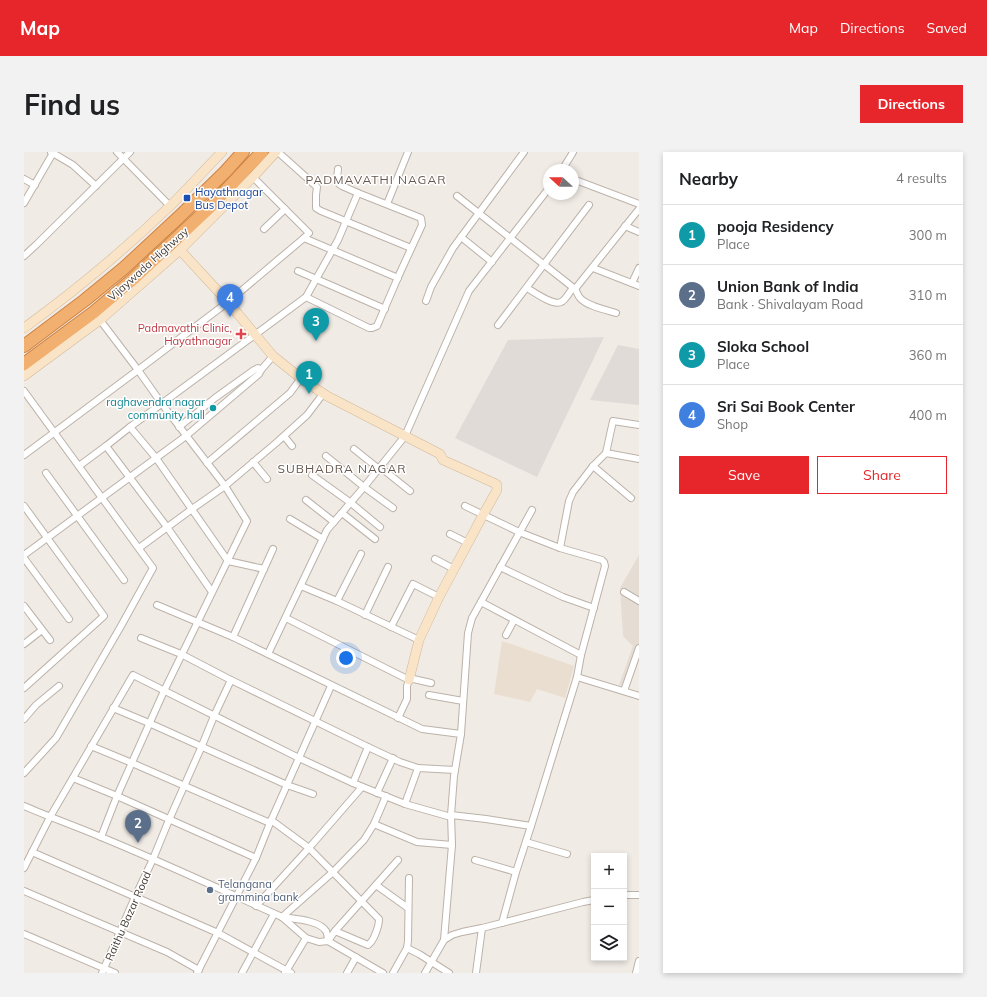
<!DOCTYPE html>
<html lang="en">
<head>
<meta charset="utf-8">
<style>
  :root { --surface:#fff; --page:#f2f2f2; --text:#202124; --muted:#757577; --line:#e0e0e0; --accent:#e7262b }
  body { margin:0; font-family:Mulish,sans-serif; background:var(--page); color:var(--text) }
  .controls { position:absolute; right:12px; bottom:12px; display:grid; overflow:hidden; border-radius:0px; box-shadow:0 2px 6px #0003 }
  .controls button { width:36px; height:36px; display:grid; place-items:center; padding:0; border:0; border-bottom:1px solid var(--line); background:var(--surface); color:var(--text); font:20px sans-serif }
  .compass { position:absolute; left:519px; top:12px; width:36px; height:36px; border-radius:50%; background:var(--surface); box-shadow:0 2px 6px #0003; rotate:291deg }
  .you { position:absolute; left:322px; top:506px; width:14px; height:14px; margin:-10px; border:3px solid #fff; border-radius:50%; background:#1a73e8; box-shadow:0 0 0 6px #1a73e833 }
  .badge { display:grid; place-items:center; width:26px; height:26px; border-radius:50%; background:var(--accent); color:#fff; font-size:13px; font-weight:700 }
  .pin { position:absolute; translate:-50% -33px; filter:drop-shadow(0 1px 2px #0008) }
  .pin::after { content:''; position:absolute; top:21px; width:14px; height:12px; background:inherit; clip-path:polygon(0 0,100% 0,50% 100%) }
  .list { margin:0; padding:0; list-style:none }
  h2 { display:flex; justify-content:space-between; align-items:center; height:52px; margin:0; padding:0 16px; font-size:17px }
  h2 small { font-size:13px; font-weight:400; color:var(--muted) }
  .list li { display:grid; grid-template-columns:26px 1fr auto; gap:12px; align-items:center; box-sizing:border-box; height:60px; padding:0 16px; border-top:1px solid var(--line) }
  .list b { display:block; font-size:15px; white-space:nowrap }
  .list p { margin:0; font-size:13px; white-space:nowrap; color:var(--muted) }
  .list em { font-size:13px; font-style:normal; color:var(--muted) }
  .actions { display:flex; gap:8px; padding:12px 16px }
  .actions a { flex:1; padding:9px 0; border:1px solid var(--accent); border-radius:0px; text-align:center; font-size:14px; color:var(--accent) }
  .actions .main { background:var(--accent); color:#fff }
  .icon { flex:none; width:22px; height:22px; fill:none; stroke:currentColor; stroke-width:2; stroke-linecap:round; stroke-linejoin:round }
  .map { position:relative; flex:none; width:615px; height:821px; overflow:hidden; border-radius:0px }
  header { display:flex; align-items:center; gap:24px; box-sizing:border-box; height:56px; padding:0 20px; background:var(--accent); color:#fff }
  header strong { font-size:19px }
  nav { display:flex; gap:22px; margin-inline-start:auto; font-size:14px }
  .intro { display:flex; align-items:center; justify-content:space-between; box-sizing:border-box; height:96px; padding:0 24px }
  h1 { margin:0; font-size:28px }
  .button { padding:10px 18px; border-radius:0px; background:var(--accent); color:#fff; font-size:14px; font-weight:700 }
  main { display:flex; gap:24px; padding:0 24px }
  aside { flex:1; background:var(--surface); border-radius:0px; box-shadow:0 2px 6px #0003 }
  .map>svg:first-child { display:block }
  .residential { fill:#e5dcd4 }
  .industrial { fill:#e0dbd7 }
  .education { fill:#e9ded0 }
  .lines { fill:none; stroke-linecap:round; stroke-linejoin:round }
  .street-casing { stroke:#bcb2a9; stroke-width:8 }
  .secondary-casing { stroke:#d0b99b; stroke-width:10 }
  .highway-casing { stroke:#cf8241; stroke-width:14 }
  .street { stroke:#fff; stroke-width:6 }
  .secondary { stroke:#fae4c7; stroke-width:9 }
  .highway { stroke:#f1b070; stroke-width:12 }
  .transit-dot { fill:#1a4fb4; stroke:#fff; stroke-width:1.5 }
  .health-dot { fill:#e0444e; stroke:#fff; stroke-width:1.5 }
  .culture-dot { fill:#0f9aa8; stroke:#fff; stroke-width:1.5 }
  .service-dot { fill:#5c6f8a; stroke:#fff; stroke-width:1.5 }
  .labels { text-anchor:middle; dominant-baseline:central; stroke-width:3; stroke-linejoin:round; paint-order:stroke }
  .transit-label { font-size:11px; fill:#164399; stroke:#fff; text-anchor:start }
  .street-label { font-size:11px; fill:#433b35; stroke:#fff }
  .health-label { font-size:11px; fill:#be3a42; stroke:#fff; text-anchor:end }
  .culture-label { font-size:11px; fill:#0d838f; stroke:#fff; text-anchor:end }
  .service-label { font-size:11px; fill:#4e5e75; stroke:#fff; text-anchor:start }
  .neighbourhood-label { font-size:12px; letter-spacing:1px; fill:#65574e; stroke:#fff }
</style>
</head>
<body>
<header>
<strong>Map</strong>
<nav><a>Map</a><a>Directions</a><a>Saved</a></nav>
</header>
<div class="intro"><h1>Find us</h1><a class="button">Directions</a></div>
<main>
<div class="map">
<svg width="615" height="821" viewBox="0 0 615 821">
  <rect width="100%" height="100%" fill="#f1ebe5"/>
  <polygon class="residential" points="615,403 615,503 603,535 595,533 609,494 599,484 596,436"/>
  <g class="industrial">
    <polygon points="580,185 513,325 431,286 484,188"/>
    <polygon points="594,193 615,197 615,253 566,248"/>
  </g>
  <polygon class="education" points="478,489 550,514 541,546 513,537 506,550 470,542"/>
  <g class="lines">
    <defs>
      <g id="street">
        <polyline points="27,0 49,13 72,34"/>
        <polyline points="93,0 146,54"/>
        <polyline points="254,0 293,35 292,43 292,56 297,59 387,96"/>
        <polyline points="538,18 548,2 549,0"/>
        <polyline points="0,27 11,33"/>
        <polyline points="549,27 615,52"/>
        <polyline points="433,44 551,137 615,57"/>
        <polyline points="0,51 29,1"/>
        <polyline points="363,52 384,0"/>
        <polyline points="601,74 615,80"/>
        <polyline points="240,77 261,57"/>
        <polyline points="437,85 468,110"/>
        <polyline points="280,86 374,126"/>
        <polyline points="0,104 13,92 106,0"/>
        <polyline points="569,116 615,134"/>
        <polyline points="274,119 361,157"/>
        <polyline points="608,131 615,116"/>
        <path d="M 503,136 C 510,140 529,154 537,150 C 542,148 545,140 549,136"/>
        <path d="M 551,137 C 553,140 554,144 556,146 C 563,154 582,158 592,161"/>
        <polyline points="282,145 345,176 348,176 353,174 375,123 398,73 397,66 334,41"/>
        <polyline points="402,149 407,135 429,96 500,0"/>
        <polyline points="76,168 114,218 138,252 201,334 223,369 140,539 93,644 77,685"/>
        <polyline points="474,173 565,53"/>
        <path d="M 0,239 C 43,298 86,357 129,416 L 97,474 L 32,586 L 0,621"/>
        <polyline points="106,275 132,306 204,409 240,417"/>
        <polyline points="155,275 191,246 230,218 234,216 237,218"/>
        <polyline points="260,284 268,294"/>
        <polyline points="82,294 143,375 188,440"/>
        <polyline points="330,297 355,317"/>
        <polyline points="582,301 589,269 615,273"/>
        <polyline points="0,303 114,218 204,150 280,86 285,81 229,25"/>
        <polyline points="302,304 340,335 369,356"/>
        <polyline points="229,310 243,327"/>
        <polyline points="183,311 266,241 277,226"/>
        <polyline points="55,314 82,294 106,275 282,145 314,88 334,41 318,34 315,32 313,28 314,17"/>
        <polyline points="569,314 607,346"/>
        <polyline points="356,315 386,339"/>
        <polyline points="22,321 100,428"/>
        <polyline points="288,323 327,351 356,375"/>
        <polyline points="282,348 310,370"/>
        <polyline points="0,354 80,464 0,536"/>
        <polyline points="441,354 495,380 536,396 578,408 580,410 581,414 557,503 553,525 507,674 492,720 478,771"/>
        <polyline points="318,361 351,387"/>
        <polyline points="266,367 299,387"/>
        <polyline points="426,382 444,391"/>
        <polyline points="115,396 168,357 201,334 252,291 283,263 299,242"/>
        <polyline points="536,396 545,349 549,340 569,314 582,301 615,307"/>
        <polyline points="0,403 162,284 235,222 237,218 249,204"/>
        <polyline points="0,406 45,467"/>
        <polyline points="411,407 430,417"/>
        <polyline points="476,415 539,445 570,456"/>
        <polyline points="277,434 313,449 395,488"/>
        <polyline points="600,440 615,449"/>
        <polyline points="313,449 337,402"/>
        <polyline points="457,450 557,503"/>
        <polyline points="133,453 209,485 398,577 437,582"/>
        <polyline points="0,454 26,488"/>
        <polyline points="341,463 364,415"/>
        <polyline points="262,466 385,528 383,534 383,547 374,566"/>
        <polyline points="367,475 389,432 415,445"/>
        <polyline points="482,483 490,468"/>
        <polyline points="209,485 249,397"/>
        <polyline points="117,486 157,502 203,526 344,595 376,610 394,616 381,652"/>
        <polyline points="0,492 18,478"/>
        <polyline points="244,502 303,378 340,335 381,284 445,139 525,36"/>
        <polyline points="553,525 615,544"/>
        <polyline points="385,526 407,531"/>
        <polyline points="600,539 615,496"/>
        <polyline points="405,543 439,549"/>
        <polyline points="89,556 125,571 263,633 289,642"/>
        <polyline points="0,567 12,553 35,534"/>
        <polyline points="67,594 108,611 246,671"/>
        <polyline points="394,616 431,618"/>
        <polyline points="49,626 93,644 232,706"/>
        <polyline points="329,631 344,595"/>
        <polyline points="353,641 369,606"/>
        <path d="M 0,654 C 25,665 51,674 77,685 C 138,710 198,738 258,765 C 270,767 295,768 302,779 C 303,781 304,786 304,789"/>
        <polyline points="427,663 462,667 507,674"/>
        <path d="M 247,668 L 285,696 L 355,767 C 355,774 350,789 344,793 L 311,779"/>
        <polyline points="350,672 393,690 428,693"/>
        <polyline points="502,690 543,702"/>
        <polyline points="8,700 194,781 267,821"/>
        <polyline points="451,708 492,720"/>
        <polyline points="0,716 26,665 109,523 275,606 329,631 381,652 427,665"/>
        <polyline points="352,733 384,756"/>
        <polyline points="0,739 143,800 175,818"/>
        <polyline points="600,743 615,743"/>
        <polyline points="232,754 285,696 338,635"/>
        <polyline points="258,765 309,720 340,688 350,672 362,644"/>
        <polyline points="258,765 282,786 295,790 304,789 359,821"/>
        <polyline points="0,782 91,821"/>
        <polyline points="420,788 428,693 427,663 430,624 437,582 444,481 448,466 508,358"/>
        <polyline points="304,789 311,779 374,708"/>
        <polyline points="383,796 395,802 425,821"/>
        <polyline points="78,821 111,745 129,707 145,668 177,596 190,564 207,528"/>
        <polyline points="173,821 232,706 246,671 307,534"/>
        <polyline points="218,821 250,762"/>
        <polyline points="261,821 282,786"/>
        <polyline points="323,821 332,805"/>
        <polyline points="369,821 383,796 384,789 385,726"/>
        <polyline points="401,821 420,788 428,783 438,780 458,776 559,750 570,748"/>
        <polyline points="452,821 458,776"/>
        <polyline points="612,821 615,809"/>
      </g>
      <g id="secondary">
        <polyline points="156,98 204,150 249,204 279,228 303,244 416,302 419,308 470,331 473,333 473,338 459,363 415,445 395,488 385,528"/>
        <path d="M 0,176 C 51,139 99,99 145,55 C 163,38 180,18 198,0"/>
        <polyline points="0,224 76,168 156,98 229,25 252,0"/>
      </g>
      <g id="highway">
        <polyline points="0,194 61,148 100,116 155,65 202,19 219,0"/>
        <polyline points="0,212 70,160 109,127 187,54 238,0"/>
      </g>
    </defs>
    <use href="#street" class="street-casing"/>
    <use href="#secondary" class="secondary-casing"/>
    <use href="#highway" class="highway-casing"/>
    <use href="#street" class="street"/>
    <use href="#secondary" class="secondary"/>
    <use href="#highway" class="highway"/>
  </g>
  <rect class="transit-dot" x="159" y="42" width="8" height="8" rx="2"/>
  <path class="health-dot" d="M215 176h4v4h4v4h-4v4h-4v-4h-4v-4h4z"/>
  <circle class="culture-dot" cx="189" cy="256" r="4"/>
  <circle class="service-dot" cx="186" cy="738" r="4"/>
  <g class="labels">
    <g class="transit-label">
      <text x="171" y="40">Hayathnagar<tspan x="171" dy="13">Bus Depot</tspan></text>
    </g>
    <g class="street-label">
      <text transform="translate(124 112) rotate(-42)">Vijaywada Highway</text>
      <text transform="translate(104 764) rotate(-66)">Raithu Bazar Road</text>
    </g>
    <g class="health-label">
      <text x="208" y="176">Padmavathi Clinic,<tspan x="208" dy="13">Hayathnagar</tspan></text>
    </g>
    <g class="culture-label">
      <text x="181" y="250">raghavendra nagar<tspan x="181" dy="13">community hall</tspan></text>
    </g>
    <g class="service-label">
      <text x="194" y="732">Telangana<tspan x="194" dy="13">grammina bank</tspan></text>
    </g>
    <g class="neighbourhood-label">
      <text x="352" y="27">PADMAVATHI NAGAR</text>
      <text x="318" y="316">SUBHADRA NAGAR</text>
    </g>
  </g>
</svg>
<div class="controls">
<button>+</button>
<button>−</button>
<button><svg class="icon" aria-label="layers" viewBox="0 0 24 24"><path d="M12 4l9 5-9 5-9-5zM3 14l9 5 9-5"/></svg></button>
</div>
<svg class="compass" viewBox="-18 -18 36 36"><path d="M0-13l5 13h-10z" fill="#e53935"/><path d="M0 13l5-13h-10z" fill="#757577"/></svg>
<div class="you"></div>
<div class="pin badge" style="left:285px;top:242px;background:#0f9aa8">1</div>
<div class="pin badge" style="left:114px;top:691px;background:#5c6f8a">2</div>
<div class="pin badge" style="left:292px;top:189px;background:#0f9aa8">3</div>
<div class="pin badge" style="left:206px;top:165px;background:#3f7fe0">4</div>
</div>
<aside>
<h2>Nearby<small>4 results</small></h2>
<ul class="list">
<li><span class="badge" style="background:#0f9aa8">1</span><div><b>pooja Residency</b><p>Place</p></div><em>300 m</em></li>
<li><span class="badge" style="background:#5c6f8a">2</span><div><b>Union Bank of India</b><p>Bank · Shivalayam Road</p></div><em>310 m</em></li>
<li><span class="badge" style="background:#0f9aa8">3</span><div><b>Sloka School</b><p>Place</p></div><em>360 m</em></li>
<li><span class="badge" style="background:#3f7fe0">4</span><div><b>Sri Sai Book Center</b><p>Shop</p></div><em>400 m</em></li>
</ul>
<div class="actions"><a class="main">Save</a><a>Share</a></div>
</aside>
</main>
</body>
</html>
